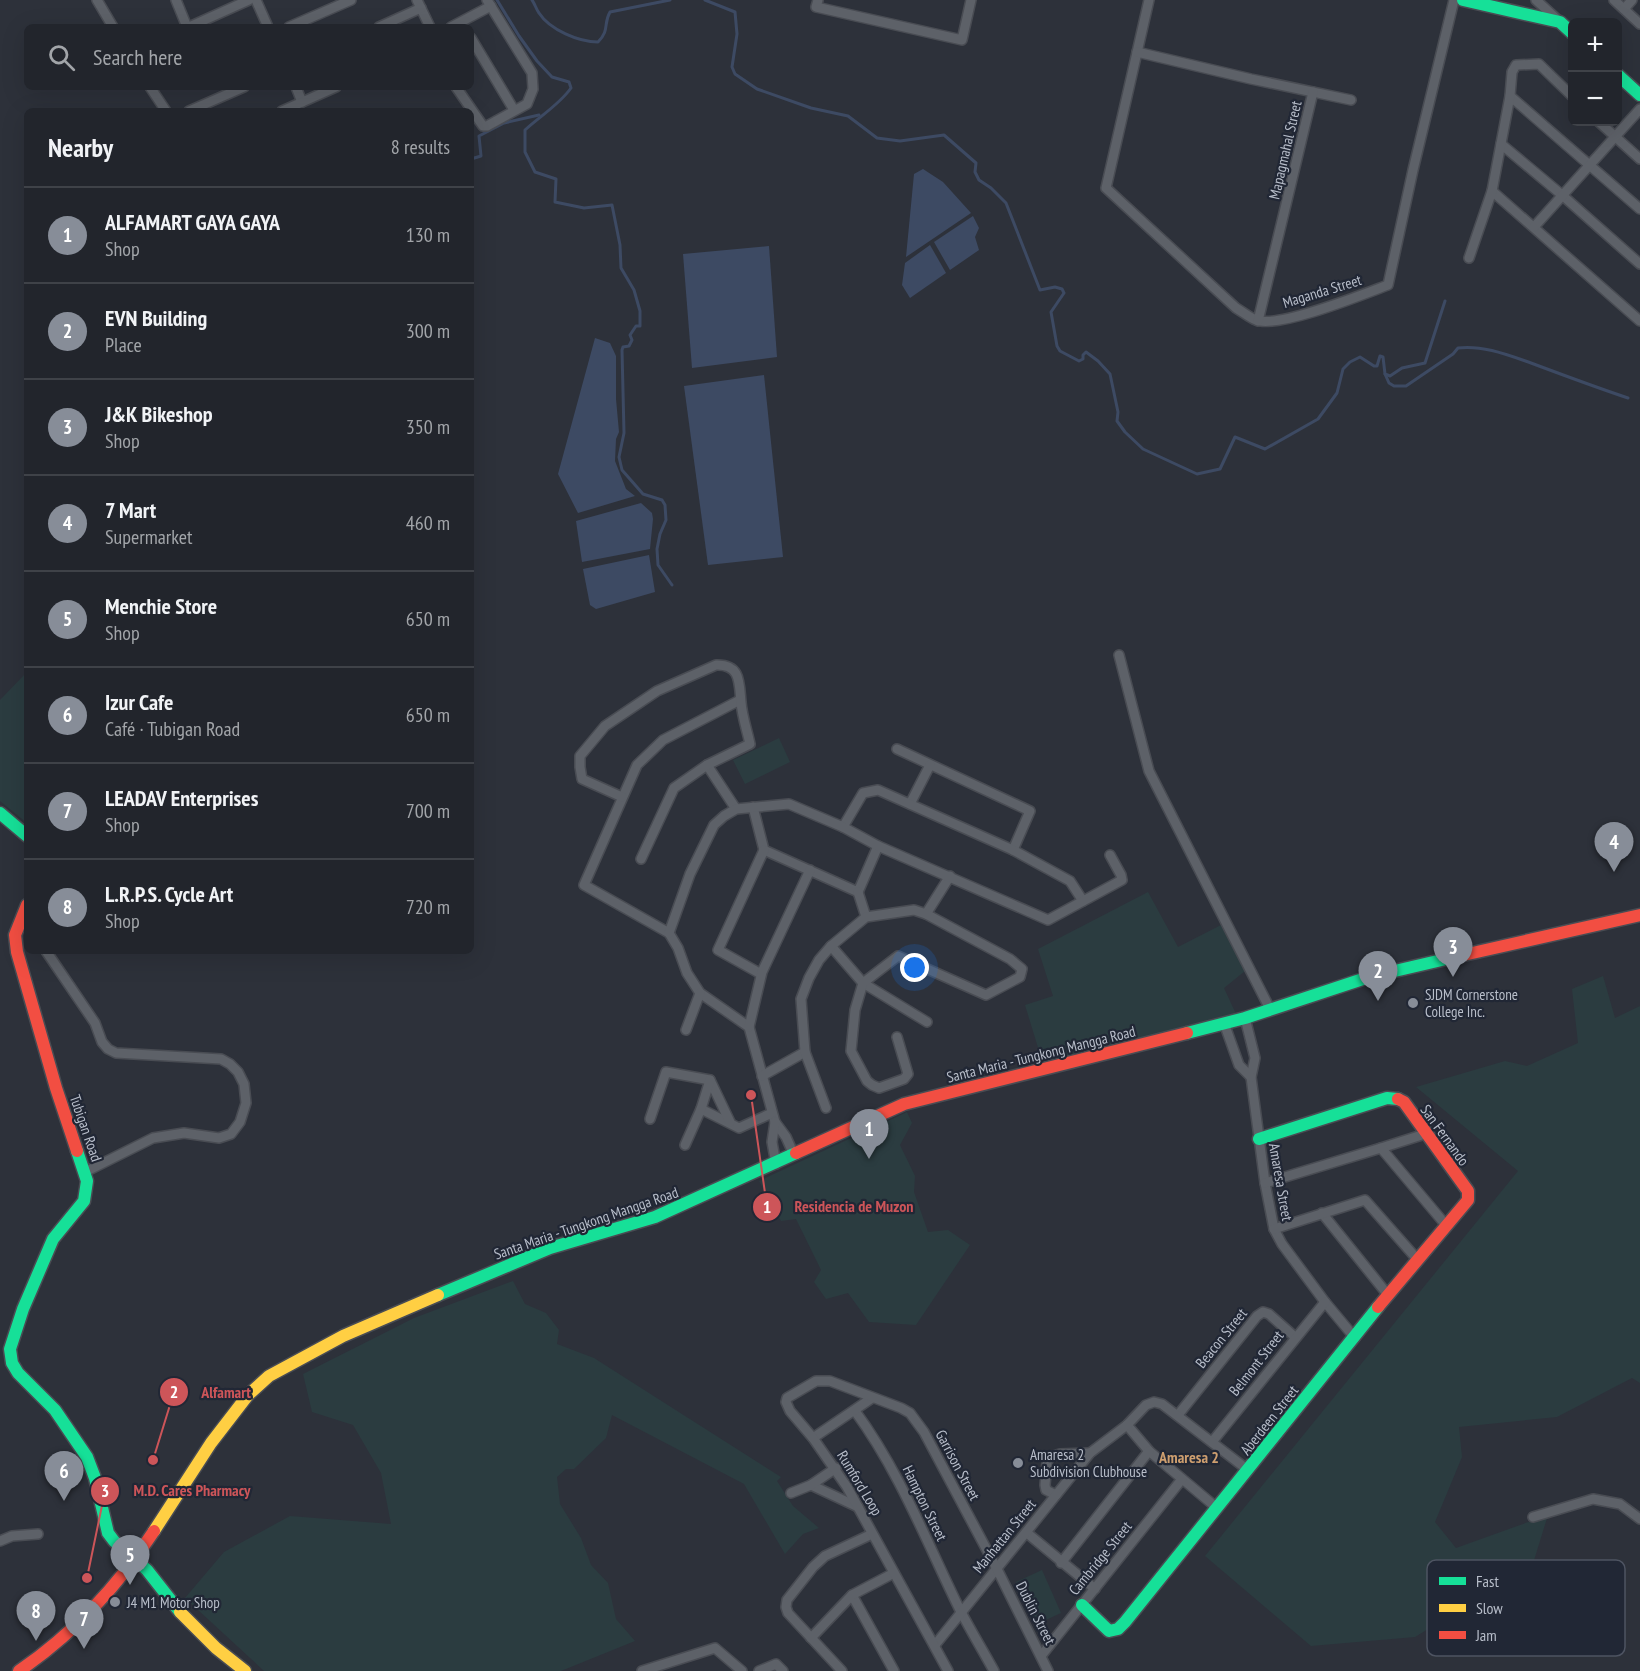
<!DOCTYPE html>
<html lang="en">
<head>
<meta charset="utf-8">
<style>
  :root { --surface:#22252c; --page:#2a2d34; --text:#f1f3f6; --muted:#a2a5a9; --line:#3f4248; --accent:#878d98 }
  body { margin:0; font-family:"PT Sans Narrow",sans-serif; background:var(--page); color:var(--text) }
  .controls { position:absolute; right:18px; top:18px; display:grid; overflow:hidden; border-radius:9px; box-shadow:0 6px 24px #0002 }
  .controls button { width:54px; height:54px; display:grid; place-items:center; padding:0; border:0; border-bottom:2px solid var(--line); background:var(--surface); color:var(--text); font:30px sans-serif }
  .you { position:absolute; left:915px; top:968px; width:21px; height:21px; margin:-15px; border:4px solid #fff; border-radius:50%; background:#1a73e8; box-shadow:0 0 0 9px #1a73e833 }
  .badge { display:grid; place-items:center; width:39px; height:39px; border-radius:50%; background:var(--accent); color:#fff; font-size:20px; font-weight:700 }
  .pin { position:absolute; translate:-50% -50px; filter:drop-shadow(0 2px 3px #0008) }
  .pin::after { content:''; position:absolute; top:32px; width:21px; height:18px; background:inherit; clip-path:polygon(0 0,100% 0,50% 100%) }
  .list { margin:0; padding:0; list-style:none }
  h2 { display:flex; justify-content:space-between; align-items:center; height:78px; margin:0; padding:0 24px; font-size:26px }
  h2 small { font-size:20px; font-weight:400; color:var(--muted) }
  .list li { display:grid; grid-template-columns:39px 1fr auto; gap:18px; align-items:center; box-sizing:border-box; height:96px; padding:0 24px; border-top:2px solid var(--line) }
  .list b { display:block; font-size:22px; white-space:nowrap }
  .list p { margin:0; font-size:20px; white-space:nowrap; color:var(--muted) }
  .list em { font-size:20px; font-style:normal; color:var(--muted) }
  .icon { flex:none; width:33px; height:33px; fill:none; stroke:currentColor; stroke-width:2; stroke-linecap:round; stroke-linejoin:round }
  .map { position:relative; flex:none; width:1640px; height:1671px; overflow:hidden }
  .search { position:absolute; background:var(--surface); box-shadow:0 6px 24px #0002; left:24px; top:24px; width:450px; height:66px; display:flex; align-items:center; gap:15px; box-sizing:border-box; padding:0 21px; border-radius:9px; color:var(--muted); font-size:22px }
  .panel { position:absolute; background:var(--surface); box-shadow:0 6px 24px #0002; left:24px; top:108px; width:450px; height:846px; border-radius:9px }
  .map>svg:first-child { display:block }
  .green { fill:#2b3c40 }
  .water { fill:#3d4a63 }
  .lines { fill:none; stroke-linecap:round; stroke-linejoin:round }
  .stream { stroke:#3d4a63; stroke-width:3 }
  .street-casing { stroke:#494c53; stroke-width:12 }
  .fast-casing { stroke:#494c53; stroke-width:15 }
  .slow-casing { stroke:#494c53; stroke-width:15 }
  .jam-casing { stroke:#494c53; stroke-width:15 }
  .street { stroke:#5d6168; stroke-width:9 }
  .fast { stroke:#16e098; stroke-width:12 }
  .slow { stroke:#ffcf43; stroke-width:12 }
  .jam { stroke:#f24e42; stroke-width:12 }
  .poi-dot { fill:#878d98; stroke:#212735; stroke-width:2 }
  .labels { text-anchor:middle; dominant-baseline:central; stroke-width:4.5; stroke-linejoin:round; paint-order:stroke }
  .street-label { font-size:15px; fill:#b8beca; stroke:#212735 }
  .poi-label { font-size:15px; fill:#b8beca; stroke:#212735; text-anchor:start }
  .neighbourhood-label { font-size:16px; font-weight:bold; fill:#ce9f6f; stroke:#212735 }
  .key { fill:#212735; stroke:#4e5462; stroke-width:1.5 }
  .key-label { font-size:16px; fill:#b8beca }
  .leader { fill:none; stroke:#cd5559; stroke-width:2 }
  .callout-dot { fill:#cd5559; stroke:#212735; stroke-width:2 }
  .mark-label { font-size:18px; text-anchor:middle; font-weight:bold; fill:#fff }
  .callout-label { font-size:16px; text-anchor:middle; font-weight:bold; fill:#cd5559; stroke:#212735; stroke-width:4.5; stroke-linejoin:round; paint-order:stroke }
</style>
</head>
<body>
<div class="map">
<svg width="1640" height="1671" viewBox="0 0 1640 1671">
  <rect width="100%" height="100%" fill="#2d313a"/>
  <g class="green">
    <polygon points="27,672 27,823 0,801 0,700"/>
    <polygon points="779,738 790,762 745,784 733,760"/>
    <polygon points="1148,892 1178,947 1221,925 1245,971 1224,988 1236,1014 1043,1064 1025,1005 1053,996 1038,949"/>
    <polygon points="1640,967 1640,1383 1632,1378 1557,1417 1459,1427 1462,1457 1435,1522 1456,1548 1548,1515 1523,1596 1477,1599 1415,1637 1311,1646 1205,1556 1518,1171 1416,1087 1505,1061 1527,1066 1578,1043 1572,989 1603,976 1615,1018 1640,1006"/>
    <polygon points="907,1112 912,1123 900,1145 915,1176 914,1192 928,1232 948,1230 970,1245 916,1325 869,1322 848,1293 826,1299 814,1282 821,1270 796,1219 781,1221 759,1181"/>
    <polygon points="513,1281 525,1304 546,1313 559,1330 557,1344 594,1358 781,1477 777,1481 793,1506 819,1528 803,1534 785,1554 744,1484 612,1415 606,1438 574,1469 566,1469 557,1477 560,1504 581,1538 591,1565 608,1583 616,1619 635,1641 561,1671 264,1671 185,1598 224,1552 290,1516 391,1524 381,1473 353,1425 312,1412 303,1374 414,1318"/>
    <polygon points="1042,1570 1061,1613 1035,1625 1016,1582"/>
  </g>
  <g class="water">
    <polygon points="923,169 943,182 971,213 906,257 914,174"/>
    <polygon points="973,216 979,228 975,237 979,250 950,270 934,242"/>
    <polygon points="930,245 946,273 910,298 902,285 905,263"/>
    <polygon points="769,246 777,357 692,368 683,254"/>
    <polygon points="595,338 610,343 616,356 616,399 619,432 616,439 615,461 626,489 635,496 578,513 558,474"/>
    <polygon points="764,375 783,557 708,565 684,386"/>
    <polygon points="641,503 652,513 653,519 650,549 582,562 576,521"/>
    <polygon points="649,555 655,592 596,609 590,605 583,569"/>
  </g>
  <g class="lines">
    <g class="stream">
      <path d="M 497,0 L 519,36 L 537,61 L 552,77 L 569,82 L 571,88 C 559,105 540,116 525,130 L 525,152 L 535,172 L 556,179 L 555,202 L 584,208 L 612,205 L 620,245 L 621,268 L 634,290 L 640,311 L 640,326 L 636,326 L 630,335 L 632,340 L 629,346 L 623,347 L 622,350 L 624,433 L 619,457 L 622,470 L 643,494 L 662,500 L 665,505 L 666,520 L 660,534 L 657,549 L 658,565 L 672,585"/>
      <path d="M 532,0 C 535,4 536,9 539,13 C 550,30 579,42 598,42 C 610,30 603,24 610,12 L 670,0"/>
      <polyline points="705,0 735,12 737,34 732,67 735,74 757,89 811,108 848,116 877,138 900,141 944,135 976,163 975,172 979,180 991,188 1006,203 1040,290 1055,287 1062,289 1064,293 1051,312 1057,346 1060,351 1079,361 1083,359 1083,355 1086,352 1098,361 1110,374 1118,412 1117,421 1125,432 1143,449 1197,474 1220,469 1235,437 1265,449 1318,419 1337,393 1343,369 1350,362 1360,357 1374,366 1377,366 1380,356 1383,357 1385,374 1390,376 1402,368 1425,363 1445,301"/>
      <polyline points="471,159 481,156 479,136 504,123 539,115"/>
      <path d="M 1385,374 L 1389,383 L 1394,386 L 1406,386 L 1453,354 L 1458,348 C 1483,345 1508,355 1531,363 C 1563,375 1595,387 1628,398"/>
    </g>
    <defs>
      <g id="street">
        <polyline points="97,0 113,27"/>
        <polyline points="176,0 187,27"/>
        <polyline points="256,0 268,27"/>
        <polyline points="417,0 430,27"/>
        <polyline points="818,0 816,7 962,40 971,0"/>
        <path d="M 1149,0 L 1106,188 L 1236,308 C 1243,312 1250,318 1256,320 C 1278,329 1364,294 1388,285 L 1413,170 L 1454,0"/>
        <polyline points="1536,0 1560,22"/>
        <polyline points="1614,0 1640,24"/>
        <polyline points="1624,9 1632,0"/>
        <polyline points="189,27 249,0"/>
        <polyline points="289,27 351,0"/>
        <polyline points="379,27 421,8"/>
        <polyline points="451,27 491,6"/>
        <polyline points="471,38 514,110"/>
        <polyline points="1137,52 1251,79 1351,100"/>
        <polyline points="150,87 166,111"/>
        <polyline points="296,87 302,102"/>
        <polyline points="456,87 483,126 487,126 527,104 533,89 532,73 487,0"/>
        <polyline points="1510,96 1640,209"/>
        <polyline points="189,111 244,87"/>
        <polyline points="282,111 336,87"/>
        <polyline points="1599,122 1640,159"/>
        <polyline points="1501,144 1562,195 1640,264"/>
        <polyline points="1492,191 1640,321"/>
        <polyline points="1534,227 1640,109"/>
        <polyline points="1469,258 1492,191 1510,96 1512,72 1516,65 1539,64 1572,96"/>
        <polyline points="1258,321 1313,92"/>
        <polyline points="1119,655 1149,771 1270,1009"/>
        <polyline points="740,700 663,740 637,765 584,885 669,933 678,948 687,973 700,993 749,1027 775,1122 786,1137 794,1155"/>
        <polyline points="897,749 1030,811 1013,850"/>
        <polyline points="707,765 736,809"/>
        <path d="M 622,797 L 582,779 L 580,767 L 580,756 L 605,726 L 657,691 L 716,665 C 741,664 739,683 741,702 C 742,716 747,730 750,744 L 707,765 L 674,788 L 641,859"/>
        <polyline points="910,804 930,765"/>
        <polyline points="753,807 764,850 858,892 878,846"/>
        <polyline points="843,827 863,793 878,790 1013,850 1070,881 1083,901"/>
        <polyline points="858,892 866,917"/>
        <polyline points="926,914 950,876"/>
        <polyline points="669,933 690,874 714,825 724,816 736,809 789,804 843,827 878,846 1048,920 1122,880 1121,875 1110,855"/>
        <polyline points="831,946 863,983 927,1022"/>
        <polyline points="46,951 95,1023 102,1042 108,1049 116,1053 221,1059 230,1064 238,1072 244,1084 246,1103 240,1122 231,1134 219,1138 184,1133 153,1138 85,1172"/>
        <polyline points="761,974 718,950 764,850"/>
        <polyline points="1245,1018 1255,1058 1251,1077 1265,1183 1274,1229 1282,1244 1325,1302 1355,1338"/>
        <polyline points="1224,1023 1239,1065 1251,1077"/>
        <polyline points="749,1027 762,972 810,870"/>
        <polyline points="686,1030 700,993"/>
        <polyline points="762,1076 805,1052"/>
        <polyline points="826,1108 805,1052 801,999 809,978 819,960 831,946 866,917 914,910 926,914 1010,959 1022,969 1020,977 986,995 898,956 863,983 855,1010 851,1051 867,1081 872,1085 879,1088 904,1079 908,1074 897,1037"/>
        <polyline points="701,1109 739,1128 772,1113"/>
        <polyline points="650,1119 666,1072 710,1080 730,1122"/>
        <polyline points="775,1122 772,1142 776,1164"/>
        <polyline points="685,1145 701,1109 710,1080"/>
        <polyline points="1381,1148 1425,1134"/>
        <polyline points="1265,1183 1381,1148 1445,1224"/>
        <polyline points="1322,1213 1388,1295"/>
        <polyline points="1274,1229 1365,1200 1417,1259"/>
        <path d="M 855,1411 C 900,1472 927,1543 960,1610 C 971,1631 983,1651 994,1671"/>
        <polyline points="1178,1415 1257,1316 1263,1312 1269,1314 1295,1337"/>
        <polyline points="1127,1425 1149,1451 1217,1508"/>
        <polyline points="813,1438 872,1398"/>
        <polyline points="1212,1442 1325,1302"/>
        <polyline points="811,1485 858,1507"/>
        <polyline points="791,1493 811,1485 836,1468"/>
        <polyline points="1056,1495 1046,1490 1045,1485 1047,1462 1050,1457 1060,1454 1090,1453"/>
        <polyline points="1533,1517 1593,1499 1620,1504 1640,1519"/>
        <polyline points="1027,1533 1095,1589"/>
        <polyline points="0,1541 12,1536 38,1534"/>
        <polyline points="1061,1563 1149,1451"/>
        <polyline points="852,1595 894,1671"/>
        <polyline points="811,1638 852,1595 894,1573"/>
        <polyline points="935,1645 1090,1453 1127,1425 1146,1405 1154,1402 1162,1404 1248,1470"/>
        <polyline points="1041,1656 1182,1479"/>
        <polyline points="642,1671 715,1648 742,1671"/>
        <polyline points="759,1671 776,1664 783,1671"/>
        <polyline points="842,1671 788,1613 786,1607 787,1600 813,1567 825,1556 872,1534"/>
        <polyline points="948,1671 847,1487 813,1438 790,1411 786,1402 787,1398 816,1381 830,1381 901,1408 910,1413 924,1432 997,1569 1048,1671"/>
      </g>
      <g id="fast">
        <polyline points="1463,0 1560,22 1572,33"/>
        <polyline points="1618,75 1640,95"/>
        <polyline points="0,813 27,836"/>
        <polyline points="1187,1033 1245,1018 1369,977 1459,956"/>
        <polyline points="1259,1139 1387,1098 1398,1099"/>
        <polyline points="77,1151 87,1181 84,1201 53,1239 23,1309 10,1349 12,1363 18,1373 55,1410 87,1457 95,1478 108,1533 114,1541 147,1570 180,1612"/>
        <polyline points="438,1295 550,1248 655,1217 796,1153"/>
        <polyline points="1082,1605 1109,1631 1118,1629 1125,1622 1378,1307"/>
      </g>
      <g id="slow">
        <polyline points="154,1531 211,1443 248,1395 269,1376 343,1336 438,1295"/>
        <polyline points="180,1612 216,1648 245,1671"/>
      </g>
      <g id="jam">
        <polyline points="27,905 15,935 17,952 56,1088 77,1151"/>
        <polyline points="1459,956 1640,915"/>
        <polyline points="796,1153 904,1104 1187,1033"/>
        <polyline points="1378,1307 1468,1200 1468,1191 1404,1102 1398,1099"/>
        <path d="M 19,1671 C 73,1634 118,1586 154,1531"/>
      </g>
    </defs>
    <use href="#street" class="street-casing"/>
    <use href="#fast" class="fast-casing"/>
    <use href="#slow" class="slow-casing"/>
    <use href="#jam" class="jam-casing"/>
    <use href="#street" class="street"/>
    <use href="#fast" class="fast"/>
    <use href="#slow" class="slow"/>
    <use href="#jam" class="jam"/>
  </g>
  <g class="poi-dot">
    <circle cx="1413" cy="1003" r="6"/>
    <circle cx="1018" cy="1463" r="6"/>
    <circle cx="115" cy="1602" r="6"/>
  </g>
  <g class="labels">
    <g class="street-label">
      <text transform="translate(1285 150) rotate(-77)">Mapagmahal Street</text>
      <text transform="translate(1322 291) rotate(-17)">Maganda Street</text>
      <text transform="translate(1041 1054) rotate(-14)">Santa Maria - Tungkong Mangga Road</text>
      <text transform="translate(86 1128) rotate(71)">Tubigan Road</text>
      <text transform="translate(1445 1135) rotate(54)">San Fernando</text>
      <text transform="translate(1281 1182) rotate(80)">Amaresa Street</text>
      <text transform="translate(586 1223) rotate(-19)">Santa Maria - Tungkong Mangga Road</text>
      <text transform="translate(1221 1338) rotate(-51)">Beacon Street</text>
      <text transform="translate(1256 1363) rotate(-52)">Belmont Street</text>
      <text transform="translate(1269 1420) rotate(-52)">Aberdeen Street</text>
      <text transform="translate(958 1465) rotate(62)">Garrison Street</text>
      <text transform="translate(860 1483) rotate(59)">Rumford Loop</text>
      <text transform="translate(925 1503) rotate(64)">Hampton Street</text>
      <text transform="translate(1004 1536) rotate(-51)">Manhattan Street</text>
      <text transform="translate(1100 1558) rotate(-51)">Cambridge Street</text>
      <text transform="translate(1036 1613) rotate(63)">Dublin Street</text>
    </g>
    <g class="poi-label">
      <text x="1425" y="994">SJDM Cornerstone<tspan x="1425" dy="17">College Inc.</tspan></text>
      <text x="1030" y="1454">Amaresa 2<tspan x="1030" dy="17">Subdivision Clubhouse</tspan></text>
      <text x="127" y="1602">J4 M1 Motor Shop</text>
    </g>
    <g class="neighbourhood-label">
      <text x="1189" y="1457">Amaresa 2</text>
    </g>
  </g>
  <rect x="1427" y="1560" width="198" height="96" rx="9" class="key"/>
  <rect x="1439" y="1577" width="27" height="8" fill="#16e098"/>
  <rect x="1439" y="1604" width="27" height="8" fill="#ffcf43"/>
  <rect x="1439" y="1631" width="27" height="8" fill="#f24e42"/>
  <g class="key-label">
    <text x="1476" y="1587">Fast</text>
    <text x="1476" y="1614">Slow</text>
    <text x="1476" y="1641">Jam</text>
  </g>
  <path class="leader" d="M751 1095L767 1207M153 1460L174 1392M87 1578L105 1491"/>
  <g class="callout-dot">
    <circle cx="751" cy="1095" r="6"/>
    <circle cx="153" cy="1460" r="6"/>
    <circle cx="87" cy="1578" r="6"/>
    <circle cx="767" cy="1207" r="15"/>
    <circle cx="174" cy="1392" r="15"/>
    <circle cx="105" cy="1491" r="15"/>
  </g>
  <g class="mark-label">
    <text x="767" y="1213">1</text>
    <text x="174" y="1398">2</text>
    <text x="105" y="1497">3</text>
  </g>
  <g class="callout-label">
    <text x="854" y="1212">Residencia de Muzon</text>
    <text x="226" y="1398">Alfamart</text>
    <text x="192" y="1496">M.D. Cares Pharmacy</text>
  </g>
</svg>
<div class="controls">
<button>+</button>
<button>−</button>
</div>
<div class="you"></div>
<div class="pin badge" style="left:869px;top:1159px">1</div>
<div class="pin badge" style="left:1378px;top:1001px">2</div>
<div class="pin badge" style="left:1453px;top:977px">3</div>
<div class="pin badge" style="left:1614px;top:872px">4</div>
<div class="pin badge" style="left:130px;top:1585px">5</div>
<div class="pin badge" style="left:64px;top:1501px">6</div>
<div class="pin badge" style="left:84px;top:1649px">7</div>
<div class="pin badge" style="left:36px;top:1641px">8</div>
<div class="search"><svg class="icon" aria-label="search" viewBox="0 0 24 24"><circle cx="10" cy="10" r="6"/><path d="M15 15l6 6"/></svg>Search here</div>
<section class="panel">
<h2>Nearby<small>8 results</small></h2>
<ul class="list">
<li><span class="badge">1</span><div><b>ALFAMART GAYA GAYA</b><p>Shop</p></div><em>130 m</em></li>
<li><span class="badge">2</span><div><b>EVN Building</b><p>Place</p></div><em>300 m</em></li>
<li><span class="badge">3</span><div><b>J&amp;K Bikeshop</b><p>Shop</p></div><em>350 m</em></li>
<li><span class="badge">4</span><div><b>7 Mart</b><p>Supermarket</p></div><em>460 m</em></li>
<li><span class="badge">5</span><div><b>Menchie Store</b><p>Shop</p></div><em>650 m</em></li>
<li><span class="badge">6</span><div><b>Izur Cafe</b><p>Café · Tubigan Road</p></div><em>650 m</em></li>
<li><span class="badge">7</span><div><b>LEADAV Enterprises</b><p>Shop</p></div><em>700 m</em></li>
<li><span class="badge">8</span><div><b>L.R.P.S. Cycle Art</b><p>Shop</p></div><em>720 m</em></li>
</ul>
</section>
</div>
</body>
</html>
